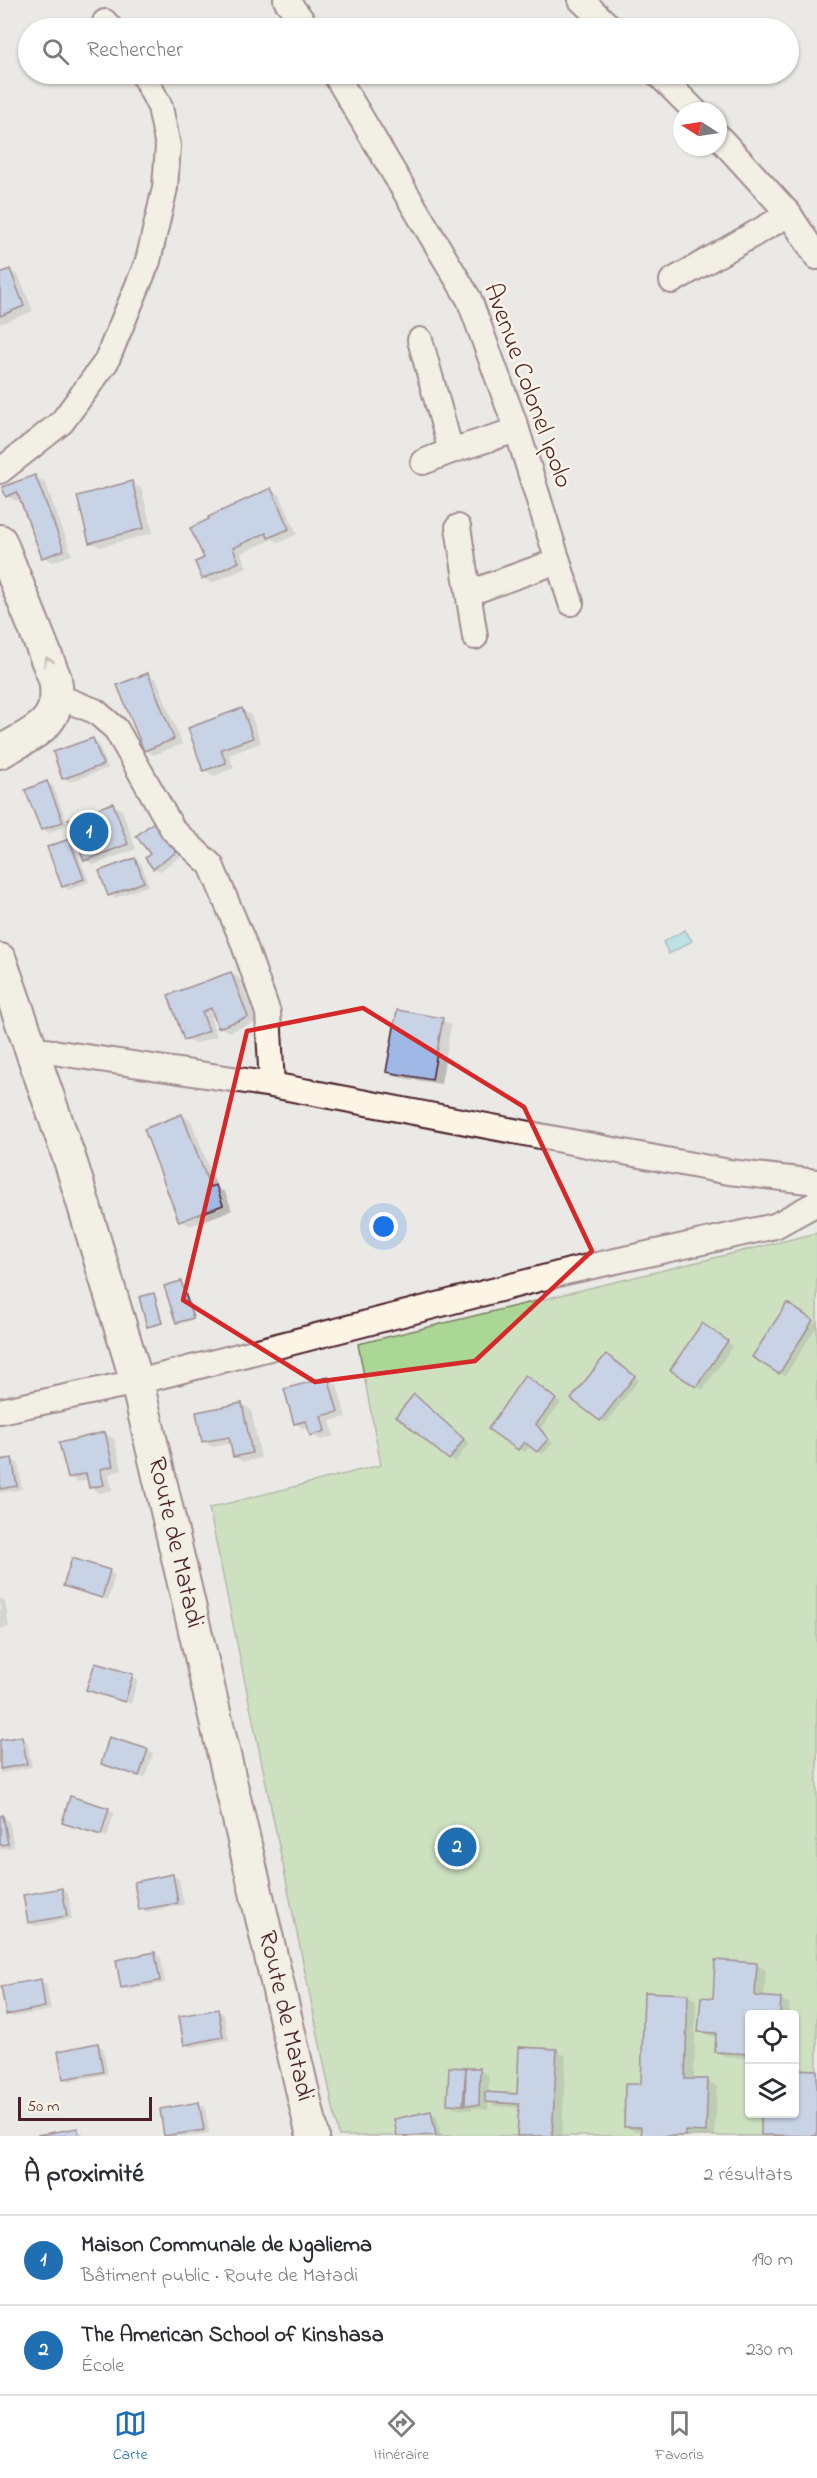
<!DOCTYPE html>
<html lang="fr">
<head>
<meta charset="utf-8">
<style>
  :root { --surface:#fff; --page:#f7f7f7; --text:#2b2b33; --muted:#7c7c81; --line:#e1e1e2; --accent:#1f6fb2 }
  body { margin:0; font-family:"Indie Flower",sans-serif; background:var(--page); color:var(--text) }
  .controls { position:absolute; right:18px; bottom:18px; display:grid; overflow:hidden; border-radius:6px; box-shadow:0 2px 4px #0004 }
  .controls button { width:54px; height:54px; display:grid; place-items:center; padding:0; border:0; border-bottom:2px solid var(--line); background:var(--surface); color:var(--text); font:30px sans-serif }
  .compass { position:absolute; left:673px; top:102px; width:54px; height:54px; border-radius:50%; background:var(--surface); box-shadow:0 2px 4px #0004; rotate:282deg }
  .scale { position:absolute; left:18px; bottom:15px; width:134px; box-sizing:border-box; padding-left:6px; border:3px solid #4a1f2b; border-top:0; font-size:16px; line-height:21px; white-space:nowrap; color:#4a1f2b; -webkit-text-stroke:4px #fcf5e5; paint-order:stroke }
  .you { position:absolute; left:384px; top:1227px; width:21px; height:21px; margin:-15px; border:4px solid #fff; border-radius:50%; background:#1a73e8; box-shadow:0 0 0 9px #1a73e833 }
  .badge { display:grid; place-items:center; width:39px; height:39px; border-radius:50%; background:var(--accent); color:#fff; font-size:20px; font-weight:700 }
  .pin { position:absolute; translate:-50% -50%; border:3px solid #fff; box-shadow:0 2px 6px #0006 }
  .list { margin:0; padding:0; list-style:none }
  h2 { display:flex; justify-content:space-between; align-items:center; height:78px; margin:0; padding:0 24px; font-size:26px }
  h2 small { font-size:20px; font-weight:400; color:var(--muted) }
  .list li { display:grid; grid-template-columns:39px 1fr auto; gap:18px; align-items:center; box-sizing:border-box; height:90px; padding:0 24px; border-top:2px solid var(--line) }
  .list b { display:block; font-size:22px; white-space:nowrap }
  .list p { margin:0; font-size:20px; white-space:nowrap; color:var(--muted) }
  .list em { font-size:20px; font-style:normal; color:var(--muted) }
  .icon { flex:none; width:33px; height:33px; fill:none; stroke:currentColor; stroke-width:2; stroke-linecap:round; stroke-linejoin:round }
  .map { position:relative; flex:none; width:817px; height:2136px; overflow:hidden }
  .search { position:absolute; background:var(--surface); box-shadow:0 2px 4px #0004; left:18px; right:18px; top:18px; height:66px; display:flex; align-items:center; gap:15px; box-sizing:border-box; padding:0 21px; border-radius:33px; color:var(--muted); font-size:22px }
  .sheet { height:258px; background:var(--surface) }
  nav { display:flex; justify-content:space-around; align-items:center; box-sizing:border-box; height:84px; border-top:2px solid var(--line); background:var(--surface); font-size:16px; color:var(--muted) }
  nav a { display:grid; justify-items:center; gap:3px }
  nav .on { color:var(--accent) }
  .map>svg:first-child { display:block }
  .green { fill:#abd796; stroke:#7a7b60; stroke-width:1.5; fill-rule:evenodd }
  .water { fill:#88d8e2; stroke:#6f8e99; stroke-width:1.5 }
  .shadow { fill:#0003 }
  .building { fill:#a0b8e5; stroke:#4a1f2b; stroke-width:1.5 }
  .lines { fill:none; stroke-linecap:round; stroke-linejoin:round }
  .minor-casing { stroke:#4a1f2b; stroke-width:28 }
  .major-casing { stroke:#4a1f2b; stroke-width:36 }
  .minor { stroke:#fcf5e5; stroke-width:24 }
  .major { stroke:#fcf5e5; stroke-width:32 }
  .oneway { stroke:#a38a88 }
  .marked { fill:none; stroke:#d62828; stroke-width:4.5; stroke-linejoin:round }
  .labels { text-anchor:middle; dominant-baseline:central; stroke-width:5; stroke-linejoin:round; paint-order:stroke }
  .street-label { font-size:26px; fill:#4a1f2b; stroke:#fcf5e5 }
</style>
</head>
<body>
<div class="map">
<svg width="817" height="2136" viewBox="0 0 817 2136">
  <rect width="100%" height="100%" fill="#eae9e5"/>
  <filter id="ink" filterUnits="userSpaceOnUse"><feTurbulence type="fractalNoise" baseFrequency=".0167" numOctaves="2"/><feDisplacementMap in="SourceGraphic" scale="12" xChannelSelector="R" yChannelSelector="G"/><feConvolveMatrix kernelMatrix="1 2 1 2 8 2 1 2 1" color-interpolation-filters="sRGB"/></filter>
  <g filter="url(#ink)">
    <path class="green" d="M 817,1233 L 817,2136 L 339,2136 L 209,1508 L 381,1465 L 358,1344 ZM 750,2014 L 794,2014 L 794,2114 L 750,2114 Z"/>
    <polygon class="water" points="685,930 692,941 669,954 663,942"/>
    <g class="shadow">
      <polygon points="10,271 19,276 33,311 0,324 0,275"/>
      <polygon points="35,477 45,482 72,555 53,562 44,557 22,499 16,501 7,496"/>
      <polygon points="131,483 141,488 153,533 100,547 91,542"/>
      <polygon points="271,490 280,495 297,534 279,543 273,539 241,553 247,567 212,583 203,578 206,559"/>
      <polygon points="148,675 157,680 182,744 154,755 145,750"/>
      <polygon points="242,710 251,715 261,743 229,755 234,768 214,776 205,770"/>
      <polygon points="93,739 98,743 108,768 70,782 64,778 55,753"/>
      <polygon points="47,783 53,786 68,825 49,833 43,829"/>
      <polygon points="113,804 122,810 136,849 94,865 85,860"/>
      <polygon points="154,824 160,827 181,856 160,871 154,868 152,854"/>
      <polygon points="68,840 74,844 89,882 69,890 63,886"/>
      <polygon points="135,860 141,863 149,885 115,898 109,895"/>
      <polygon points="231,973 240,979 256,1022 229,1032 220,1027 215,1015 210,1017 217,1036 195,1044 185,1039 170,996"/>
      <polygon points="442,1020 451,1025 441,1084 397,1077 387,1071"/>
      <polygon points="182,1116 191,1121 217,1188 225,1192 232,1210 190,1226 181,1221"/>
      <polygon points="181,1282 183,1284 195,1319 180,1324 177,1322"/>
      <polygon points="154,1295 156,1296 163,1324 150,1327 148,1326"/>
      <polygon points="787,1305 817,1324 817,1326 785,1376 754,1356"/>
      <polygon points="708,1329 733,1346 703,1390 673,1369"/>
      <polygon points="612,1359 639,1380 606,1423 600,1420"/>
      <polygon points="328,1379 337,1384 346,1417 330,1421 334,1436 321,1440 312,1435 310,1427 304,1429 295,1423"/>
      <polygon points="531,1381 561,1403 541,1428 553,1443 543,1454 530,1445 525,1452 490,1428"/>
      <polygon points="415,1396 469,1443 455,1462 449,1459"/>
      <polygon points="242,1404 251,1410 261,1458 243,1462 234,1456 232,1443 213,1447 203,1441"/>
      <polygon points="105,1433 114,1439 122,1470 109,1474 112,1490 100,1493 91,1487 89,1479 78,1482 69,1477"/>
      <polygon points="12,1460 18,1463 22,1489 0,1493 0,1462"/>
      <polygon points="109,1572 115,1575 108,1600 65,1585"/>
      <polygon points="0,1598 5,1601 9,1627 0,1629"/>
      <polygon points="96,1665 138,1679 131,1704 88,1689"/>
      <polygon points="21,1738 27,1741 32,1767 0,1773 0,1742"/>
      <polygon points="147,1750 153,1753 145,1778 103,1764"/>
      <polygon points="108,1809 114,1813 107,1837 64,1822"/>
      <polygon points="3,1817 9,1821 14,1847 0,1849 0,1818"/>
      <polygon points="173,1876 179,1879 184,1905 146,1912 140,1909"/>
      <polygon points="62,1889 68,1893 72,1919 35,1926 29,1922"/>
      <polygon points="155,1954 161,1957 165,1983 128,1990 122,1987"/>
      <polygon points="757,1965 766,1970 764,1998 780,1999 790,2004 789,2014 750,2014 750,2058 725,2057 716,2051 717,2037 709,2036 700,2031"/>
      <polygon points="40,1981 46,1984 51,2010 13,2017 7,2014"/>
      <polygon points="687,1995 696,2000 694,2080 707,2081 717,2086 715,2136 642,2136 643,2131 634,2131 625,2126"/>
      <polygon points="218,2011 224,2014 229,2040 191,2047 185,2044"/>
      <polygon points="97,2045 103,2048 108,2074 70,2081 64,2078"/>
      <polygon points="557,2051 566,2056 562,2136 518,2136 520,2108 495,2106 489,2102 488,2110 472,2108 472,2110 457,2109 448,2103 451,2068 480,2070 489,2075 489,2094 518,2095"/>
      <polygon points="817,2071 817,2136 765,2136 762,2134 763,2114 794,2114"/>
      <polygon points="199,2104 205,2107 209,2133 194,2136 166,2136 161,2110"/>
      <polygon points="431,2113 437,2116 441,2136 399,2136 396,2120"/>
      <polygon points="77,2129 83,2133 83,2136 41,2136"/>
    </g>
    <g class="building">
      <polygon points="10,269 24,306 0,316 0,273"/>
      <polygon points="35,475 64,550 42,558 17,492 6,497 2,487"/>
      <polygon points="132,481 144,528 89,543 77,496"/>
      <polygon points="271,488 289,529 268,538 266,533 233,548 239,562 202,579 195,562 204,558 190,528 209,519 208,517"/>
      <polygon points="148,673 174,739 144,751 117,685"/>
      <polygon points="242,708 253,738 221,749 226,763 203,771 188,728"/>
      <polygon points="93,738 103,765 62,779 53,752"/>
      <polygon points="47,781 63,822 41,830 25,790"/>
      <polygon points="113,803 128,844 84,861 68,819"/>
      <polygon points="154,822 176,852 153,869 145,858 150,854 136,836"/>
      <polygon points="69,839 84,879 62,887 47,847"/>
      <polygon points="135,858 144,882 108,896 99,871"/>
      <polygon points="231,972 248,1017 218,1028 211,1008 202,1012 209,1031 184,1040 168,995"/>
      <polygon points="397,1010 443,1018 432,1080 386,1072"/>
      <polygon points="182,1114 210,1187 216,1185 223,1205 179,1222 144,1129"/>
      <polygon points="181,1281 193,1318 176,1323 164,1286"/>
      <polygon points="154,1293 162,1323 147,1327 139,1297"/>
      <polygon points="787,1303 813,1320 779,1374 752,1357"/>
      <polygon points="702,1323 728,1341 696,1387 670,1370"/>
      <polygon points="606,1354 635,1376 600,1421 571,1399"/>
      <polygon points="525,1375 556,1399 536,1424 548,1439 537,1452 524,1442 518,1450 488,1429"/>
      <polygon points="328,1377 338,1412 321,1416 325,1431 310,1436 306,1421 294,1424 284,1389"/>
      <polygon points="414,1394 464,1439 449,1460 396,1416"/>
      <polygon points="242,1403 252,1453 233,1457 229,1437 202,1442 196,1412"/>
      <polygon points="105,1432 113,1466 100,1469 104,1485 89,1488 86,1473 68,1478 59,1443"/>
      <polygon points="12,1458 17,1486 0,1489 0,1460"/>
      <polygon points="72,1558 110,1570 102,1598 63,1586"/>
      <polygon points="95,1663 133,1674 125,1702 86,1690"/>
      <polygon points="22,1736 27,1764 0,1769 0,1740"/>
      <polygon points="109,1737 148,1749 139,1776 101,1764"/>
      <polygon points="70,1796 109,1808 101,1835 62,1823"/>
      <polygon points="3,1815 8,1844 0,1845 0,1816"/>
      <polygon points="173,1874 178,1903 139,1910 134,1882"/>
      <polygon points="62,1888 67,1916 28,1923 23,1895"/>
      <polygon points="155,1952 160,1981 121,1988 116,1960"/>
      <polygon points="715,1960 757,1963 755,1996 781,1998 780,2014 750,2014 750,2054 715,2052 716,2033 698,2032 701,1997 713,1998"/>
      <polygon points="41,1979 45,2007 6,2015 1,1986"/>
      <polygon points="644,1992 688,1994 685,2079 708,2079 706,2132 685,2131 685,2136 641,2136 641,2127 624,2127 625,2084 641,2084"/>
      <polygon points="218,2009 223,2037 184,2045 179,2016"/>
      <polygon points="98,2043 103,2072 63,2079 58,2051"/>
      <polygon points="519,2047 557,2049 552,2136 517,2136 519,2104 485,2102 485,2092 517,2094"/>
      <polygon points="449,2067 466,2068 463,2105 447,2104"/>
      <polygon points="466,2068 480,2068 479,2105 465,2105"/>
      <polygon points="794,2069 817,2070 817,2136 761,2135 761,2114 794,2114"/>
      <polygon points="199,2102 204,2130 164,2136 160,2109"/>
      <polygon points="431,2111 436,2135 397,2136 394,2119"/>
      <polygon points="77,2128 79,2136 38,2136 38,2135"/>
    </g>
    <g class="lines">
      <defs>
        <g id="minor">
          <polyline points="286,0 308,28"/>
          <polyline points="581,0 611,28"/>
          <polyline points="105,22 110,28"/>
          <polyline points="335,74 469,299 517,430 571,603"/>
          <polyline points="658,74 695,111"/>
          <polyline points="718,136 789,214 817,257"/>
          <polyline points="672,281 789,214"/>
          <polyline points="420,340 451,451"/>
          <polyline points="423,462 451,451 517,430"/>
          <polyline points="0,471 62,422 106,362 148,261 165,188 168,146 160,107 143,74"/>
          <polyline points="458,527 475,637"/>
          <polyline points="469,593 558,561"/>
          <polyline points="59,697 95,711 116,729 173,830 211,865 242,939 268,1013 272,1085"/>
          <polyline points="33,1049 272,1085 729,1172 817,1182"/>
          <polyline points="0,1411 137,1382 570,1271 775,1226 817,1203"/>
        </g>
        <g id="major">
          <path d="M 0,541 L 55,679 C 64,724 33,733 0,752"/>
          <path id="s1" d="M 0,960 L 72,1166 L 137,1382 L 313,2136"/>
        </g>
      </defs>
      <use href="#minor" class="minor-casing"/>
      <use href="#major" class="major-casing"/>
      <use href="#minor" class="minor"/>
      <use href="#major" class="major"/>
    </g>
    <defs><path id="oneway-chevron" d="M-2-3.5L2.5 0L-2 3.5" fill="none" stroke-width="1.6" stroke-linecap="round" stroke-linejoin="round" transform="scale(1.5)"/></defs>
    <use class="oneway" href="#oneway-chevron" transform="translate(48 661) rotate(-111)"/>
  </g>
  <path d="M0 0H817V2136H0ZM 363,1008 L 524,1107 L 592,1251 L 475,1361 L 315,1382 L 183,1300 L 247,1031 Z" fill="#eae9e5" fill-opacity=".55" fill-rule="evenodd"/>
  <path class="marked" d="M 363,1008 L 524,1107 L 592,1251 L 475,1361 L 315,1382 L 183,1300 L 247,1031 Z"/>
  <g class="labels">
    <g class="street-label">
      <text transform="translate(527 386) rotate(70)">Avenue Colonel Ipolo</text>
      <text stroke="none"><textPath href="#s1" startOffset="609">Route de Matadi</textPath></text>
      <text stroke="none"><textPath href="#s1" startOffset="1095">Route de Matadi</textPath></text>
    </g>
  </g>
</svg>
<div class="controls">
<button><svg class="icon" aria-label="locate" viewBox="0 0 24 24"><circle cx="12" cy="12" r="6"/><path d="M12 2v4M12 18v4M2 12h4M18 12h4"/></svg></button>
<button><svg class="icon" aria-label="layers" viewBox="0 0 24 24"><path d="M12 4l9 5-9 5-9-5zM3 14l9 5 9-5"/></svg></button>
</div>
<svg class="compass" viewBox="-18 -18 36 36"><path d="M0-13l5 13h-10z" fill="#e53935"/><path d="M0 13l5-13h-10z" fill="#7c7c81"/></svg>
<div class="scale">50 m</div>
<div class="you"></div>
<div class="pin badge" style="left:89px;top:832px">1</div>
<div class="pin badge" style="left:457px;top:1847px">2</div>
<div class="search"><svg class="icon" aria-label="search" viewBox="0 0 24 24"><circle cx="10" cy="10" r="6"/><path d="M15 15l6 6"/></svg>Rechercher</div>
</div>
<section class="sheet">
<h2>À proximité<small>2 résultats</small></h2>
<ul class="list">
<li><span class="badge">1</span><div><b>Maison Communale de Ngaliema</b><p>Bâtiment public · Route de Matadi</p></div><em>190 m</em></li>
<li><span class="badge">2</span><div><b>The American School of Kinshasa</b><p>École</p></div><em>230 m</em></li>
</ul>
</section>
<nav>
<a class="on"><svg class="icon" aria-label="map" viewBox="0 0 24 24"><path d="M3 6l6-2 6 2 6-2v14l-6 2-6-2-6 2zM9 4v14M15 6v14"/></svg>Carte</a>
<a><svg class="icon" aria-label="directions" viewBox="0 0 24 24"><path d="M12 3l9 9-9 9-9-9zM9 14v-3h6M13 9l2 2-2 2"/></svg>Itinéraire</a>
<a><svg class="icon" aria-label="saved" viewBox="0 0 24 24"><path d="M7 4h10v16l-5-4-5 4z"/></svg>Favoris</a>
</nav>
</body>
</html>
